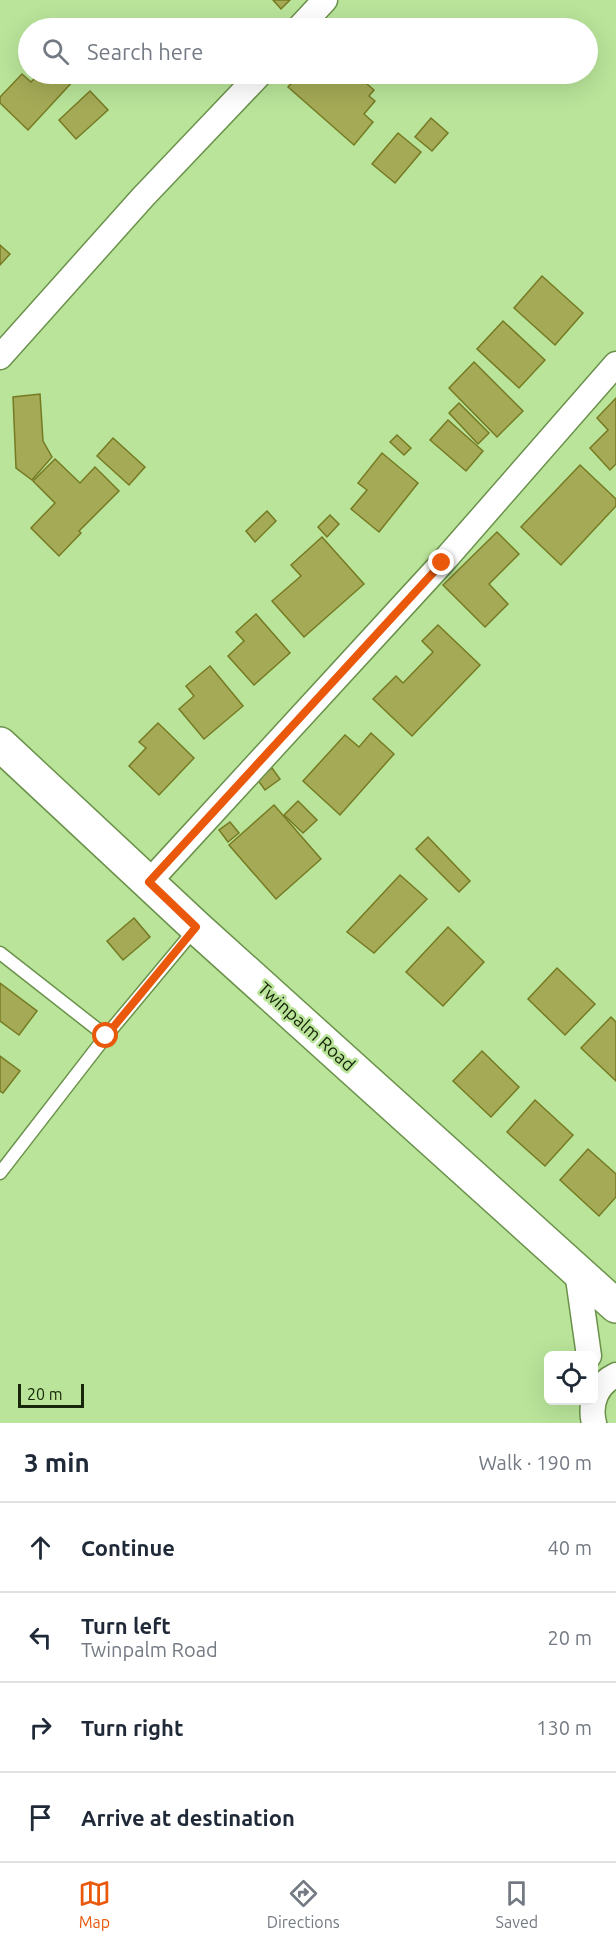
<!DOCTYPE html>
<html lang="en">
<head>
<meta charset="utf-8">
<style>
  :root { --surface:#fff; --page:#f6f6f7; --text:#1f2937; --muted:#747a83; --line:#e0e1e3; --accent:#ea580c }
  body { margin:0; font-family:Ubuntu,sans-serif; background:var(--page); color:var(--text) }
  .controls { position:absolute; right:18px; bottom:18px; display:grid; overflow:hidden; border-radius:9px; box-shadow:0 6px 24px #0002 }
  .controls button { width:54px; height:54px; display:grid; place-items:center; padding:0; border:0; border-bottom:2px solid var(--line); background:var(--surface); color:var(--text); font:30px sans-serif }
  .scale { position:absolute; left:18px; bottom:15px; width:66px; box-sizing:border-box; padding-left:6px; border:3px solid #172609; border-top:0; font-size:16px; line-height:21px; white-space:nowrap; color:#172609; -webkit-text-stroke:4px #b9e499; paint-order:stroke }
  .stop { position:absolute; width:18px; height:18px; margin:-14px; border:4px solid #ea580c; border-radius:50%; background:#fff }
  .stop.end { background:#ea580c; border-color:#fff; box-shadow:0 2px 6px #0008 }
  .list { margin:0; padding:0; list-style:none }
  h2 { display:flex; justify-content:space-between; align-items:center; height:78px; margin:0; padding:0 24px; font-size:26px }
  h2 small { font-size:20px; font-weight:400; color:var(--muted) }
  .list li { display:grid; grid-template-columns:39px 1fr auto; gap:18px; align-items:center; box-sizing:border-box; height:90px; padding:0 24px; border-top:2px solid var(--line) }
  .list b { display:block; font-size:22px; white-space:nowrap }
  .list p { margin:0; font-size:20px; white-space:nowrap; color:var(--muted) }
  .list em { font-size:20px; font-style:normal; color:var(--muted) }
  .icon { flex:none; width:33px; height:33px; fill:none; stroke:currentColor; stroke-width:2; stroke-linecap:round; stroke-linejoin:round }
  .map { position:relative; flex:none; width:616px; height:1423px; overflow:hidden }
  .search { position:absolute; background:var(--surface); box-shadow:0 6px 24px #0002; left:18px; right:18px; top:18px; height:66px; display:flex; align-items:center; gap:15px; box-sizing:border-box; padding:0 21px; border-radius:33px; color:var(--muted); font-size:22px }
  .sheet { height:438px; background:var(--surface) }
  nav { display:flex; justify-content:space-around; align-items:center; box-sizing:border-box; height:84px; border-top:2px solid var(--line); background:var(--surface); font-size:16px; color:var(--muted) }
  nav a { display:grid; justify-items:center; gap:3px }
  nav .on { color:var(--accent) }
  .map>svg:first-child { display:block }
  .building { fill:#a4aa56; stroke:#767b23; stroke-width:1.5 }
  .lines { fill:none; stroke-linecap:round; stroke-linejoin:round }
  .service-casing { stroke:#6b924b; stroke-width:15 }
  .minor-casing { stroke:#6b924b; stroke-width:27 }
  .secondary-casing { stroke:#6b924b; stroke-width:36 }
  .service { stroke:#fff; stroke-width:12 }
  .minor { stroke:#fff; stroke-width:24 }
  .secondary { stroke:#fff; stroke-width:33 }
  .route { stroke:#ea580c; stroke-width:8 }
  .labels { text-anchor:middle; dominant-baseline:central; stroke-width:5; stroke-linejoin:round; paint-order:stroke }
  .street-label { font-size:18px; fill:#172609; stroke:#b9e499 }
</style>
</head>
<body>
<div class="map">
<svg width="616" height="1423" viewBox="0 0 616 1423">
  <rect width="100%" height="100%" fill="#b9e499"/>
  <g class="building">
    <polygon points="273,0 290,0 281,9"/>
    <polygon points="22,74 31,82 39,74 69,74 75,79 28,130 0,103 0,97"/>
    <polygon points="300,74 309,74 312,76 313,74 362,74 359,77 374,90 369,96 375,101 364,114 373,122 354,145 288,87"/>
    <polygon points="90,91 108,110 76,139 59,120"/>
    <polygon points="431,118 448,133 432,151 415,137"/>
    <polygon points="398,133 421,152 395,183 372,164"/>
    <polygon points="0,245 10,254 0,265"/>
    <polygon points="542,276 583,313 555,345 514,308"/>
    <polygon points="503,321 545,360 519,388 477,349"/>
    <polygon points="474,362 523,411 497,437 449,388"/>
    <polygon points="40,394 43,441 52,457 32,480 16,468 13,397"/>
    <polygon points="616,398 616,464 610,470 590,448 608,430 597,418"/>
    <polygon points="459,403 489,433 478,444 449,413"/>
    <polygon points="448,420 483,451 466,471 430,440"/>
    <polygon points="397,435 411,448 404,455 390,442"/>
    <polygon points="113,438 145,467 129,485 97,456"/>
    <polygon points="382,453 418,483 379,532 351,509 367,490 358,483"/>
    <polygon points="55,459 80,483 95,467 119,491 79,531 81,533 59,556 31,528 55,503 33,481"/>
    <polygon points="580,465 616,499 616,506 561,565 521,527"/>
    <polygon points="267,511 276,521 255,542 246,531"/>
    <polygon points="330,515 339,524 327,537 318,527"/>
    <polygon points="497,532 519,554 489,584 508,604 485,627 443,585"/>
    <polygon points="322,537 364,584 304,637 272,601 301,576 291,565"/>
    <polygon points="256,614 290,653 254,685 228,656 244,641 236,632"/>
    <polygon points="438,625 480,665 412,736 373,699 396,676 403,683 433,652 422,641"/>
    <polygon points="210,666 243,706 204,739 179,709 194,696 186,686"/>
    <polygon points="158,723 194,758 159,795 129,766 146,748 139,742"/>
    <polygon points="371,733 394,754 340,815 303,781 345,735 359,747"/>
    <polygon points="272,768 280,779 265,790 257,779"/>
    <polygon points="298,801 317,820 303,833 284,815"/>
    <polygon points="274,805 321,859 276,899 229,845"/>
    <polygon points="230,822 239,833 228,842 219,830"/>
    <polygon points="428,837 470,881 459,892 416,849"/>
    <polygon points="400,875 427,899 374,953 347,932"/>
    <polygon points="134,918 150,937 123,960 107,941"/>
    <polygon points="448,927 484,962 443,1006 406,972"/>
    <polygon points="557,968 595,1004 565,1035 528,999"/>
    <polygon points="0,983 37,1011 19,1035 0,1021"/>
    <polygon points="611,1017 616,1022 616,1081 581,1048"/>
    <polygon points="482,1051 519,1087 491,1117 453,1081"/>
    <polygon points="0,1056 20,1071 3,1093 0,1091"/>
    <polygon points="535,1100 573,1135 545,1166 507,1132"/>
    <polygon points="588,1149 616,1174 616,1197 599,1216 560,1180"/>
  </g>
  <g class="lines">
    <defs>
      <g id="service">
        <polyline points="0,953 106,1036"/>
        <polyline points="0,1173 106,1036 196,928"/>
      </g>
      <g id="minor">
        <polyline points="299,28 325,0"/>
        <polyline points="0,357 143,197 260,74"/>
        <polyline points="149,882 442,563 616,364"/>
        <polyline points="577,1271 589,1356"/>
        <path d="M 594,1423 C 589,1403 597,1384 616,1375"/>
      </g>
      <polyline id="secondary" points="0,744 196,927 616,1306"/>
    </defs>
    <use href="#service" class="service-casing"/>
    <use href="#minor" class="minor-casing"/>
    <use href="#secondary" class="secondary-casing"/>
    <use href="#service" class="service"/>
    <use href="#minor" class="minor"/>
    <use href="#secondary" class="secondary"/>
  </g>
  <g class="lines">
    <polyline class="route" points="106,1036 196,927 149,882 442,563"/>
  </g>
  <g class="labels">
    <g class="street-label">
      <text transform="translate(307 1026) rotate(42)">Twinpalm Road</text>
    </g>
  </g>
</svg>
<div class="controls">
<button><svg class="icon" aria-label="locate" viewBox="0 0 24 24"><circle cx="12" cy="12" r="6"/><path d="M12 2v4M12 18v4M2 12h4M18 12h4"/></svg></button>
</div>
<div class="scale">20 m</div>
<div class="stop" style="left:106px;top:1036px"></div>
<div class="stop end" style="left:442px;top:563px"></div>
<div class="search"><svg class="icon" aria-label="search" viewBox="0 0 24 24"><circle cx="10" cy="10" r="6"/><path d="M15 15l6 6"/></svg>Search here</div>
</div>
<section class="sheet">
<h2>3 min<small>Walk · 190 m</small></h2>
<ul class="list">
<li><svg class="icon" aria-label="ahead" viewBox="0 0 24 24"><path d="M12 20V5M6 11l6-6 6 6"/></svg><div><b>Continue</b></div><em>40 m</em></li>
<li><svg class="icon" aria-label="left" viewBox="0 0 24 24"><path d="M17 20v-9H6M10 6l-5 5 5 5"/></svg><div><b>Turn left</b><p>Twinpalm Road</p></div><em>20 m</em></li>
<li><svg class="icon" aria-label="right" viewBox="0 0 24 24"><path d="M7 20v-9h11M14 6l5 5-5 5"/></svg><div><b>Turn right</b></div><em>130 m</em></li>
<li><svg class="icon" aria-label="arrive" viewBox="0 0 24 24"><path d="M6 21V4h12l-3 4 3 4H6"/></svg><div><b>Arrive at destination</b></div></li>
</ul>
</section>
<nav>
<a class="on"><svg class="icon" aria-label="map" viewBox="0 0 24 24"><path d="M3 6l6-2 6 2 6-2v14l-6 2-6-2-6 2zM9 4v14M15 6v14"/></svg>Map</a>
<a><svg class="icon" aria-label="directions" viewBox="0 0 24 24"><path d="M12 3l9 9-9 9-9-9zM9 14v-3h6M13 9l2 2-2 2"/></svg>Directions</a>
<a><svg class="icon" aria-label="saved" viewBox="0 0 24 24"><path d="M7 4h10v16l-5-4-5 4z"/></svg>Saved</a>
</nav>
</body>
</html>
